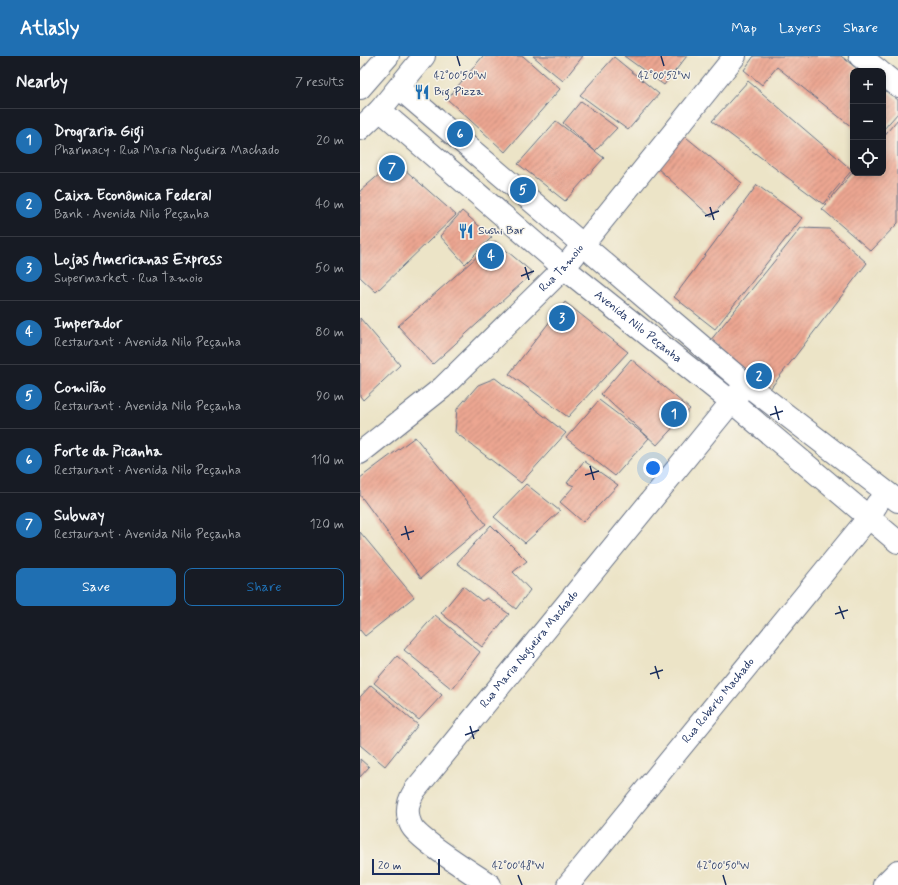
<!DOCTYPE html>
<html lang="en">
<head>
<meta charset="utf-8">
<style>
  :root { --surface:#171b24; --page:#20242c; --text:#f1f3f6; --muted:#9ea1a6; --line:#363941; --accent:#1f6fb2 }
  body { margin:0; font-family:Mynerve,sans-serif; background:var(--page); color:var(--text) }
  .controls { position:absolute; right:12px; top:12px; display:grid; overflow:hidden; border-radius:8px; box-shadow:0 2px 6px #0003 }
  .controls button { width:36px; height:36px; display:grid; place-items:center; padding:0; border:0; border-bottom:1px solid var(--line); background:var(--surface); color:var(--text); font:20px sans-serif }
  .scale { position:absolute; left:12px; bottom:10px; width:68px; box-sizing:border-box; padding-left:4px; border:2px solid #1b2f5e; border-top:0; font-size:11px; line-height:14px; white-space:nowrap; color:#1b2f5e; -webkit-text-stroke:3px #f7f3e8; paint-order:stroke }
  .you { position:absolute; left:293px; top:412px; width:14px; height:14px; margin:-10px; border:3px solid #fff; border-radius:50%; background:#1a73e8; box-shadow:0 0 0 6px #1a73e833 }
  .badge { display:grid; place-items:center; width:26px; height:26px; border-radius:50%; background:var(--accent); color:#fff; font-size:13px; font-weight:700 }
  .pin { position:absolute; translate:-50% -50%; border:2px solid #fff; box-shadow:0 1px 4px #0006 }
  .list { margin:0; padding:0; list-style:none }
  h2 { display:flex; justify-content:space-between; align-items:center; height:52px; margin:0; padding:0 16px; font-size:17px }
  h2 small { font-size:13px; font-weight:400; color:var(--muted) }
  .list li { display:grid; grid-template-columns:26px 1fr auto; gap:12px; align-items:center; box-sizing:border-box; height:64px; padding:0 16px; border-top:1px solid var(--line) }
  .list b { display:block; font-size:15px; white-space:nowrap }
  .list p { margin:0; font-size:13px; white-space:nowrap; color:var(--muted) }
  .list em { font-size:13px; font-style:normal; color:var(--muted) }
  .actions { display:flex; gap:8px; padding:12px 16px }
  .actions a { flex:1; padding:9px 0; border:1px solid var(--accent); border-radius:8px; text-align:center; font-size:14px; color:var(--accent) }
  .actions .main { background:var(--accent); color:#fff }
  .icon { flex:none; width:22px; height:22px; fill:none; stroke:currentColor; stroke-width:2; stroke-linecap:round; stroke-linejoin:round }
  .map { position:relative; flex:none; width:538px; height:829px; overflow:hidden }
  header { display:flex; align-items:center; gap:24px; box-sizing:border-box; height:56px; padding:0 20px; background:var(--accent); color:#fff }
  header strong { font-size:19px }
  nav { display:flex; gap:22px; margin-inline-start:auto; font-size:14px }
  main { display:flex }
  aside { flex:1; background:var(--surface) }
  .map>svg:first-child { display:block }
  .building { fill:url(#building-hatch) }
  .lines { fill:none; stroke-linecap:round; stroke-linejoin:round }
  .street-casing { stroke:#646e83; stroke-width:24 }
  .secondary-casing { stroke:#646e83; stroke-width:24 }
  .street { stroke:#fff; stroke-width:22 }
  .secondary { stroke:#fff; stroke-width:22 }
  .ticks { fill:none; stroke:#1b2f5e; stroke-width:1.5 }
  .labels { text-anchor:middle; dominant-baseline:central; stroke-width:3; stroke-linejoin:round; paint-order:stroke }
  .poi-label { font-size:12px; fill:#1b2f5e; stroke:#f7f3e8; text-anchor:start }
  .street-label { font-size:12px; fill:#1b2f5e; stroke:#f7f3e8 }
  .ticks-label { font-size:10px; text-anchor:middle; fill:#1b2f5e; stroke:#f7f3e8; stroke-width:3; stroke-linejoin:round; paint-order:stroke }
</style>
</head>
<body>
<header>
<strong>Atlasly</strong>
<nav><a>Map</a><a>Layers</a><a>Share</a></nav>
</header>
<main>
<aside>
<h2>Nearby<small>7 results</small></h2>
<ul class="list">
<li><span class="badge">1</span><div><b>Drograria Gigi</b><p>Pharmacy · Rua Maria Nogueira Machado</p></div><em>20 m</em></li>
<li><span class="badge">2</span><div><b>Caixa Econômica Federal</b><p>Bank · Avenida Nilo Peçanha</p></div><em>40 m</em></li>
<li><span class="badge">3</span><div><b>Lojas Americanas Express</b><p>Supermarket · Rua Tamoio</p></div><em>50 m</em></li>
<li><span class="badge">4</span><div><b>Imperador</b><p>Restaurant · Avenida Nilo Peçanha</p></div><em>80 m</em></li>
<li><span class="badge">5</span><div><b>Comilão</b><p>Restaurant · Avenida Nilo Peçanha</p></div><em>90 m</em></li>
<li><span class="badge">6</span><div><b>Forte da Picanha</b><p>Restaurant · Avenida Nilo Peçanha</p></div><em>110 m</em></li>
<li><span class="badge">7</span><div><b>Subway</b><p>Restaurant · Avenida Nilo Peçanha</p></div><em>120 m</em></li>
</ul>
<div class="actions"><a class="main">Save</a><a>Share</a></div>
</aside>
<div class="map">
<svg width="538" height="829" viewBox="0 0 538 829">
  <defs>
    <pattern id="building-hatch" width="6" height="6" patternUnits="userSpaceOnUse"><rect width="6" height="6" fill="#eca691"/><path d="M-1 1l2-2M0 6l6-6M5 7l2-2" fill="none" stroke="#be887a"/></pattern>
  </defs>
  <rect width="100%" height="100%" fill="#f7f3e8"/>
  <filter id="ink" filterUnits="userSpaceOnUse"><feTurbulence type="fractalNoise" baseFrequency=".025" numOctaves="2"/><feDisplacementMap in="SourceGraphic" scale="8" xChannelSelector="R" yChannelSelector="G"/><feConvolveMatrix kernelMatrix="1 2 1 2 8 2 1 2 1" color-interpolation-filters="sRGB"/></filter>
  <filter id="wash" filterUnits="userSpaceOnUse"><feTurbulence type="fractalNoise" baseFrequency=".012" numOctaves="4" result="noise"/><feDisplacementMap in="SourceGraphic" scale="16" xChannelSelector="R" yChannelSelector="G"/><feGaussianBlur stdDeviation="0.9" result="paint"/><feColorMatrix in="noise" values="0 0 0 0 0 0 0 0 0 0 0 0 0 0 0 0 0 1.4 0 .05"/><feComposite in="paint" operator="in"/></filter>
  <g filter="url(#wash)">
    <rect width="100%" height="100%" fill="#ece4c7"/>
    <g id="blocks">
      <g class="building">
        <polygon points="123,0 163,0 200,33 145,96 87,43"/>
        <polygon points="173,0 223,0 203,25"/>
        <polygon points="264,0 327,0 304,29"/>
        <polygon points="394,0 481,0 500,15 493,15 493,72 417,11 402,29 384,14"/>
        <polygon points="254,1 299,38 268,74 220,39"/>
        <polygon points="388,25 492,114 463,148 352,65"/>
        <polygon points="523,32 538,44 538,57 523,74"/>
        <polygon points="221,45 257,72 235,95 203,67"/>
        <polygon points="538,63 538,167 511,195 462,153 492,117 523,117 523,81"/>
        <polygon points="196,65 244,102 205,145 158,108"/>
        <polygon points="321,77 382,127 351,161 295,110"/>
        <polygon points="35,105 96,159 16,236 0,221 0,135"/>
        <polygon points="397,129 442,162 355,273 314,241"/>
        <polygon points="102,155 132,181 105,208 80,180"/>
        <polygon points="441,172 469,173 507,207 410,333 350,285"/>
        <polygon points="135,185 173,217 73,308 38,270"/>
        <polygon points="205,246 268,296 208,361 149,318"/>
        <polygon points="0,262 40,309 3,344 0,340"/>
        <polygon points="271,303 330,353 297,389 241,338"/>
        <polygon points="135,322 206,377 161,427 95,376 97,353 118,329"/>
        <polygon points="239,344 289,382 255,420 206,382"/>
        <polygon points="55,381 126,468 61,522 0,439 0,422"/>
        <polygon points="224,405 258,429 223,466 200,446 214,430 207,427"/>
        <polygon points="166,428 200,455 165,487 134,461"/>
        <polygon points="131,469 167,505 153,516 170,534 156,553 97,507"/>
        <polygon points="0,476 54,541 5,580 0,574"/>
        <polygon points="103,530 122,545 127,542 149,558 122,591 81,557"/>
        <polygon points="75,559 120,596 92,633 44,594"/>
        <polygon points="37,600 82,639 59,664 14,627"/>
        <polygon points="11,629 58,669 25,710 0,689 0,641"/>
        <polygon points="0,703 9,711 0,721"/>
      </g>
    </g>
  </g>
  <g filter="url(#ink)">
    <use href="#blocks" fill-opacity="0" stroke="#646e83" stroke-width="1"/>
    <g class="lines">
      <defs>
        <g id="street">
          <polyline points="500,0 519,15"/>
          <polyline points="523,18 538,30"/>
          <polyline points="39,32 386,328 538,445"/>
          <path id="s1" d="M 20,54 L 204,212 L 372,346 L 538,486"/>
          <path id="s2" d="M 0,397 L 82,332 L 204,212 L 375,0"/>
          <path id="s3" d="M 130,829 C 114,818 57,783 51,769 C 45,756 48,745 55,734 L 386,328"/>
          <path id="s4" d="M 208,829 L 509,461 L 517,448"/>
          <polyline points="524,829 538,815"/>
        </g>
        <g id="secondary">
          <polyline points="0,32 28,0"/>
          <polyline points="0,73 20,54 64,0"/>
        </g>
      </defs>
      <use href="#street" class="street-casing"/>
      <use href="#secondary" class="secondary-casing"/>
      <use href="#street" class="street"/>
      <use href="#secondary" class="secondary"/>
    </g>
  </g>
  <path class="ticks" d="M 97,0 L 100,10M 301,0 L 304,10M 350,151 L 354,164M 345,160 L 359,155M 165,211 L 169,224M 161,220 L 174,215M 415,350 L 419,364M 410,359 L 423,355M 230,410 L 234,424M 225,419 L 239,415M 45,470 L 49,484M 41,479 L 54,475M 479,550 L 484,563M 475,558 L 488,554M 295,610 L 299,623M 290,618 L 303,614M 110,670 L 114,683M 105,679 L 119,674M 158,819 L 162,829M 363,819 L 366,829"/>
  <defs>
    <symbol id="restaurant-bare" viewBox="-9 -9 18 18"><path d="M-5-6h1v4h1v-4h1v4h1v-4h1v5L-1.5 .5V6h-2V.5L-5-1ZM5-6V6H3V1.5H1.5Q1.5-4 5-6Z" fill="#1f6fb2" stroke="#f7f3e8" stroke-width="2.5" paint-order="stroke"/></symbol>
  </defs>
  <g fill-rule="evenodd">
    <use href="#restaurant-bare" x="51" y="25" width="22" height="22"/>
    <use href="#restaurant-bare" x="95" y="164" width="22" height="22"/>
  </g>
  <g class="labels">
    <g class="poi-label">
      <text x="74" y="36">Big Pizza</text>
      <text x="118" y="175">Sushi Bar</text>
    </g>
    <g class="street-label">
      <text stroke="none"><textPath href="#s2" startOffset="274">Rua Tamoio</textPath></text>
      <text stroke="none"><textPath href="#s1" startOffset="337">Avenida Nilo Peçanha</textPath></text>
      <text stroke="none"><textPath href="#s3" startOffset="318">Rua Maria Nogueira Machado</textPath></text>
      <text stroke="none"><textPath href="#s4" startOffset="238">Rua Roberto Machado</textPath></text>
    </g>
  </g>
  <g class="ticks-label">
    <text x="100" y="23">42°00'50"W</text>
    <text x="304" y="23">42°00'52"W</text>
    <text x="158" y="813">42°00'48"W</text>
    <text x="363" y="813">42°00'50"W</text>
  </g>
</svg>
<div class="controls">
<button>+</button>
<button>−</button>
<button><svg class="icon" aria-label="locate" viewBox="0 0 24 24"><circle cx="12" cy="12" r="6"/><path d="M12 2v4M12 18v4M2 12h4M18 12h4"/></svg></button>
</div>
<div class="scale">20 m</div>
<div class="you"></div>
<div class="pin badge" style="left:314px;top:358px">1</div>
<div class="pin badge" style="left:399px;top:320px">2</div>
<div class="pin badge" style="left:202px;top:262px">3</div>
<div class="pin badge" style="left:131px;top:200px">4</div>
<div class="pin badge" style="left:163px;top:134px">5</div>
<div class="pin badge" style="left:100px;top:78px">6</div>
<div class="pin badge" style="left:32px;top:112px">7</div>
</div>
</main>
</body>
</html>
